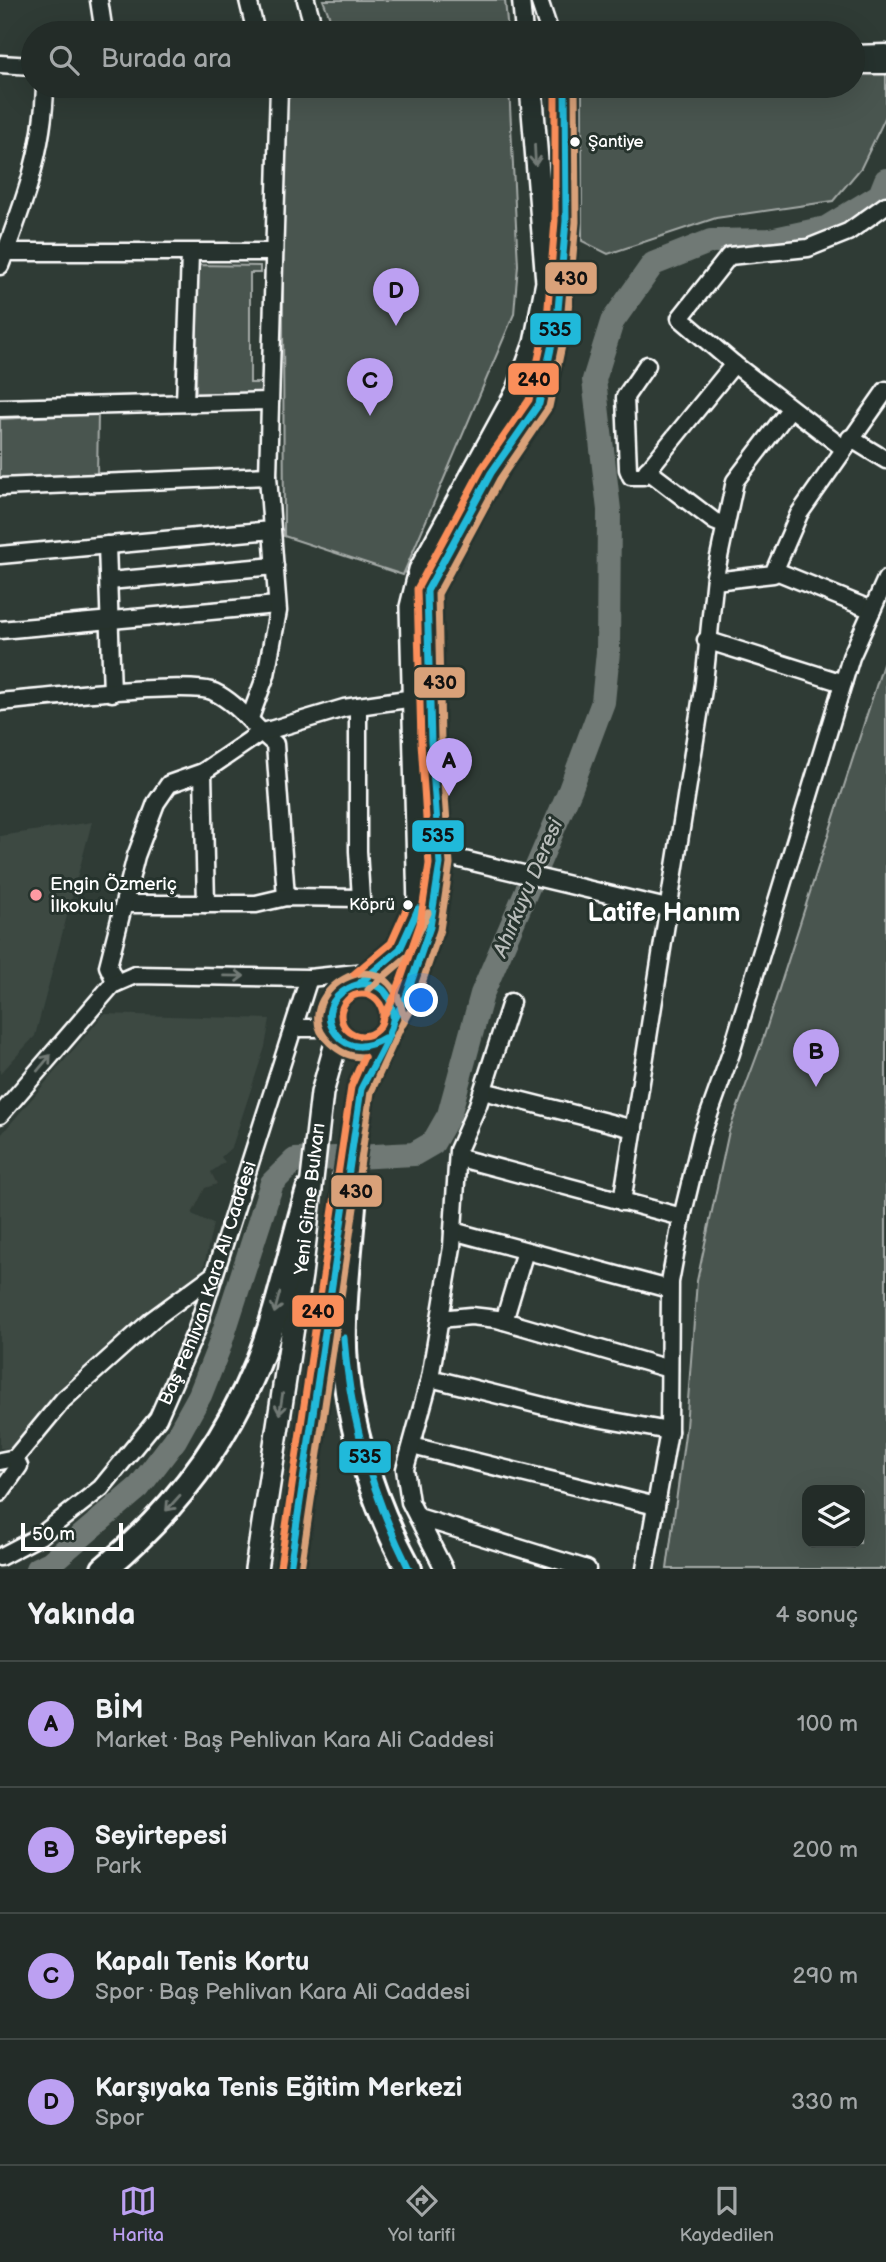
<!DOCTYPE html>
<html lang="tr">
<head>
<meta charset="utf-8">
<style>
  :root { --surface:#232c28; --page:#2f3834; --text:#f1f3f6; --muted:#a3a7a8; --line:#404845; --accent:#bca0f2 }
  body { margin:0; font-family:"Balsamiq Sans",sans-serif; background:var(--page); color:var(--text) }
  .controls { position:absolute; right:21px; bottom:21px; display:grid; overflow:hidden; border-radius:14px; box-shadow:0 7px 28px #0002 }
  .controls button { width:63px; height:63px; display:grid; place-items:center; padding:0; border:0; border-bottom:2px solid var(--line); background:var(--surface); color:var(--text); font:35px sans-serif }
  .scale { position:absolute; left:21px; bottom:18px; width:102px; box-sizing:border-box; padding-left:7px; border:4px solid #fff; border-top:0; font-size:19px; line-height:24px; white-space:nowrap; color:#fff; -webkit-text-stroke:5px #26332d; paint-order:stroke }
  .you { position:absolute; left:422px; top:1001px; width:24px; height:24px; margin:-18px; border:5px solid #fff; border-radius:50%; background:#1a73e8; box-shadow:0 0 0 10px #1a73e833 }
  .badge { display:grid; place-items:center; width:46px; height:46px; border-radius:50%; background:var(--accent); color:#111; font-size:23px; font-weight:700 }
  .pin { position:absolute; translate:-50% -58px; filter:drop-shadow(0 2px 4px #0008) }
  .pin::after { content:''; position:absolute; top:37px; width:24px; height:21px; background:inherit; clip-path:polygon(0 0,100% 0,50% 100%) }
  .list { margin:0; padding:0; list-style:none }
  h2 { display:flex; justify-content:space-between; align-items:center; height:91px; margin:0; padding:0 28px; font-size:30px }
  h2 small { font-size:23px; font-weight:400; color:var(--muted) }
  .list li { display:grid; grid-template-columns:46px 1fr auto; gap:21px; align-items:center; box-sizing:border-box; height:126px; padding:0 28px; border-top:2px solid var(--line) }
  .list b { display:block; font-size:26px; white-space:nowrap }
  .list p { margin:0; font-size:23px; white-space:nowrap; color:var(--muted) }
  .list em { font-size:23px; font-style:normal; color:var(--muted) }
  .icon { flex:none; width:38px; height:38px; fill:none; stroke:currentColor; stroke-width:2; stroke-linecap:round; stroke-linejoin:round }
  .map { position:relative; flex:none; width:886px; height:1569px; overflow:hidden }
  .search { position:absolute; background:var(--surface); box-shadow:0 7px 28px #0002; left:21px; right:21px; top:21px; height:77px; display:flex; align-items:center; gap:18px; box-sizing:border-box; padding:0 24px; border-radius:38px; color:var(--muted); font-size:26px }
  .sheet { height:595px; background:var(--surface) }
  nav { display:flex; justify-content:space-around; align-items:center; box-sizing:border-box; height:98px; border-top:2px solid var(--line); background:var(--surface); font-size:19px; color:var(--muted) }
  nav a { display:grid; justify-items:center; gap:4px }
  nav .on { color:var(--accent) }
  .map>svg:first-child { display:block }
  .built { fill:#3c4842 }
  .green { fill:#4a544f; stroke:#a4aaa7; stroke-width:2; fill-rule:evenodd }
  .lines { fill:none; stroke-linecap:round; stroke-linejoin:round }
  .river { stroke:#707975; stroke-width:24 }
  .minor-casing { stroke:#fff; stroke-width:21 }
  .major-casing { stroke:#fff; stroke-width:26 }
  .highway-casing { stroke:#fff; stroke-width:30 }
  .minor { stroke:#26332d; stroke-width:16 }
  .major { stroke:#26332d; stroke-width:21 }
  .highway { stroke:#26332d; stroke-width:24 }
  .bus-1-casing { stroke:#26332d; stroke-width:12 }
  .bus-2-casing { stroke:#26332d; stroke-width:12 }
  .bus-3-casing { stroke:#26332d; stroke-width:12 }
  .bus-1 { stroke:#20b9da; stroke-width:7 }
  .bus-2 { stroke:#d9a179; stroke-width:7 }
  .bus-3 { stroke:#fa8e5a; stroke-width:7 }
  .oneway { stroke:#727a76 }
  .bus-dot { fill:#fff; stroke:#26332d; stroke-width:2.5 }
  .poi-dot { fill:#ff9aa2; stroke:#26332d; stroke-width:2.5 }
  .labels { text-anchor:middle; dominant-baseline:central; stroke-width:6; stroke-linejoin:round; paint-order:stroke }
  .bus-label { font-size:17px; fill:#fff; stroke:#26332d; text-anchor:start }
  .poi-label { font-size:19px; fill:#fff; stroke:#26332d; text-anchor:start }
  .street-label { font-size:19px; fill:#fff; stroke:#26332d }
  .water-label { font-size:21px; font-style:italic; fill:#b8bcba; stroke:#26332d }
  .district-label { font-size:26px; font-weight:bold; fill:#fff; stroke:#26332d }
  .line-badge { stroke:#26332d; stroke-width:2.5 }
  .pale-badge-label { font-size:19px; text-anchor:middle; font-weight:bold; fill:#111 }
</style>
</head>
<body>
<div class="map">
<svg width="886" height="1569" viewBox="0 0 886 1569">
  <rect width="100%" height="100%" fill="#2f3b35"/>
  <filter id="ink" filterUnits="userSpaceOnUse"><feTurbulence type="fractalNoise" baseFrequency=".0143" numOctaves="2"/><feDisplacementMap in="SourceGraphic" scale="14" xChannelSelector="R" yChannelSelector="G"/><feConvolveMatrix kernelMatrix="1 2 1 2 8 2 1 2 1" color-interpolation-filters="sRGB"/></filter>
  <g filter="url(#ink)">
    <g class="built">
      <polygon points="92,822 35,1036 0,1074 0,836"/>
      <polygon points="104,1014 270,1019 265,1047 232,1147 221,1157 225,1162 211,1172 217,1184 205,1188 192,1214 213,1224 203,1271 116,1338 61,1387 13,1449 0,1448 0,1136"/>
    </g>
    <g class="green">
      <polygon points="323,0 505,0 508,33 336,33"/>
      <polygon points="853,74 886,74 886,116 861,168 833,201 716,218 608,254 582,241 582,88 585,86 853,86"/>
      <polygon points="304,86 509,86 518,265 514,314 403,575 284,536 282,103"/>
      <polygon points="197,265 260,266 260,273 250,273 250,383 262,383 262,395 196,395"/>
      <polygon points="98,414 97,477 0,481 0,419"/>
      <path d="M 886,655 L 886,1569 L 667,1569 L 686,1427 L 697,1281 L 729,1131 L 762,1042 ZM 807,1490 L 860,1490 L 860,1543 L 807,1543 Z"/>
    </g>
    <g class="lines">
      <polyline class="river" points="37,1569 50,1563 139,1487 175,1440 200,1395 219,1347 272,1183 295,1160 414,1154 433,1143 449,1115 482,994 570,790 603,702 608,652 609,510 594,380 612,322 653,264 711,241 770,240 826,228 880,195 886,180"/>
      <defs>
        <g id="minor">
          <polyline points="99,0 104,33"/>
          <polyline points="248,0 256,33"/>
          <polyline points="306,0 315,33"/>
          <polyline points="521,0 524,33"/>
          <polyline points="539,0 550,33"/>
          <polyline points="853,54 886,53"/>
          <polyline points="0,64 33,66"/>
          <polyline points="853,65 886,65"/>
          <polyline points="5,252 274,252"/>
          <path d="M 0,266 C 23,206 44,150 45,86"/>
          <polyline points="647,365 625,397 628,469 631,476 643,476 734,364"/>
          <polyline points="185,403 190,254"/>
          <polyline points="0,408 270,401"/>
          <polyline points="850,438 886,460"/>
          <polyline points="843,448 734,364 680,318 729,256 808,248 848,232 886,205"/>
          <polyline points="647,470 714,521 724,525"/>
          <polyline points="0,487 268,476"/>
          <polyline points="107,545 112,693"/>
          <polyline points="0,555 272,530"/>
          <polyline points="776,571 872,610"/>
          <polyline points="109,581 275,566"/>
          <polyline points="715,581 773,574 799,514 886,390"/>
          <polyline points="0,630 277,605"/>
          <polyline points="706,640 843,683"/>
          <path d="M 0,702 C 35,699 191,680 214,692 C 239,704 254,728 275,744 L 286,897"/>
          <polyline points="250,718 266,675 278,611 268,476 279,86"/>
          <polyline points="203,772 206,904"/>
          <polyline points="439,854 667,908"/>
          <polyline points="124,904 256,904 286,897 361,898 358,851 358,706"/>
          <polyline points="116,983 108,966 136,856 156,803 169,784 203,772 260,733 344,708 414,698"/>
          <polyline points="294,1028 333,1028"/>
          <polyline points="483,1091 634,1129"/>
          <polyline points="0,1115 112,985 135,975 309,978 366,972"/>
          <polyline points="460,1158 682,1217"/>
          <polyline points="622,1202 704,683 715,576 735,481 790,409"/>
          <polyline points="453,1231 669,1289"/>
          <polyline points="440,1319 471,1316 497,1319 669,1369"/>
          <polyline points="504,1321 525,1251"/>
          <polyline points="430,1378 580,1415 669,1431"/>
          <polyline points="412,1446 656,1506"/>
          <polyline points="0,1461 15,1458 63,1400 152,1320 212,1276"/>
          <polyline points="0,1493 19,1466 15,1458"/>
          <polyline points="418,1517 587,1569"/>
          <path id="s1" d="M 0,1557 L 40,1536 L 101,1488 L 158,1418 L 197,1329 L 309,978"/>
          <polyline points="444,1569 410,1502 405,1469 430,1378 452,1247 458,1150 478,1105 511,1002"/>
          <polyline points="645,1569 669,1431 670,1282 682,1217 702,1134 731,1053 851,657 886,579"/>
        </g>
        <g id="major">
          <polyline points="361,982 400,949 419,907 411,607 420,570 518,390 535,343 547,282 531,87"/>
          <polyline points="394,1019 406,997 430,927 440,864 431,742 427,591 491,473 539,404 557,321 566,221 565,86"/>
          <path id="s2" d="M 256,1569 L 301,1275 L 322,1093 L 338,1036"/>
          <path d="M 290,1569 L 361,1089 L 394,1019 L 389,997 C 349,953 304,1022 348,1044 C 361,1050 373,1046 384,1038"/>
        </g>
        <g id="highway">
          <path d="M 346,1177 L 354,1193 C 351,1236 345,1279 344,1322 C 341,1407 369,1495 409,1569"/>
          <path d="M 104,1569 C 172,1513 223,1447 257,1365 C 280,1309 291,1248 309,1190"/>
        </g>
      </defs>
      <use href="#minor" class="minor-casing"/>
      <use href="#major" class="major-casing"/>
      <use href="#highway" class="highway-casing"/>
      <use href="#minor" class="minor"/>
      <use href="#major" class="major"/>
      <use href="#highway" class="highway"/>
      <defs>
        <g id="bus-1">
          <polyline points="361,982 400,949 418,909"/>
          <polyline points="394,1019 406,997 430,927 440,864 431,742 427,591 491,473 539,404 557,321 566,221 565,86"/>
          <path d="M 344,1338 C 350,1420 372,1495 409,1569"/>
          <path d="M 290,1569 L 361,1089 C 370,1070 390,1040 393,1020 C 394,1016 392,1009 391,1004 C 380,960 307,996 336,1034 C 349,1051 368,1048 384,1038"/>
        </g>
        <g id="bus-2">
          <polyline points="368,990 408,956 428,913"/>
          <polyline points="403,1024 416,1001 440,930 450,864 441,741 438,594 500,479 549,407 567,322 576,222 575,86"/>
          <path d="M 301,1569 L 371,1092 L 404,1020 C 390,923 282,1000 330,1043 C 341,1053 350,1057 364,1057"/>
        </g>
        <g id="bus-3">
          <polyline points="354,974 391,943 408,905"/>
          <circle cx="362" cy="1015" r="21"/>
          <polyline points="385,1014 396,993 420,924 429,864 421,742 417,589 482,468 529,400 547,319 555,221 555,86"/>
          <polyline points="280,1567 351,1087 364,1057"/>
        </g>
      </defs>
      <use href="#bus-1" class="bus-1-casing"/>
      <use href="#bus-2" class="bus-2-casing"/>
      <use href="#bus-3" class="bus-3-casing"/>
      <use href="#bus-1" class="bus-1"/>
      <use href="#bus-2" class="bus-2"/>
      <use href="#bus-3" class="bus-3"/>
    </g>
    <defs><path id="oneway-shaft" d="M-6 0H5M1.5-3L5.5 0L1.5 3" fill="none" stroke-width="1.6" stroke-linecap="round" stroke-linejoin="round" transform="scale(1.75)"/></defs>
    <g class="oneway">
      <use href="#oneway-shaft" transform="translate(535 155) rotate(87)"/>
      <use href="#oneway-shaft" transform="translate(234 976) rotate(1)"/>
      <use href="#oneway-shaft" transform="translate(44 1063) rotate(-50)"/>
      <use href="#oneway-shaft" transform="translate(277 1303) rotate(105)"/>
      <use href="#oneway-shaft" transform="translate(281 1404) rotate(99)"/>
      <use href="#oneway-shaft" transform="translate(173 1503) rotate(132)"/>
    </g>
  </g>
  <g class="bus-dot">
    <circle cx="575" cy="142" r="6"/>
    <circle cx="408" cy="905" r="6"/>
  </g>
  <circle class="poi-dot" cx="36" cy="895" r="7"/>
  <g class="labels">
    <g class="bus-label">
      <text x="588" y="142">Şantiye</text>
      <text x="395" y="905" text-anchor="end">Köprü</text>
    </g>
    <g class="poi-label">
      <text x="50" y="884">Engin Özmeriç<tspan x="50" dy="22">İlkokulu</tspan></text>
    </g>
    <g class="street-label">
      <text stroke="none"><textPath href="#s2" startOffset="374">Yeni Girne Bulvarı</textPath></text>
      <text stroke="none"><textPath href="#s1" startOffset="357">Baş Pehlivan Kara Ali Caddesi</textPath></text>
    </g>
    <g class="water-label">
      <text transform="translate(528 888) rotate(-67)">Ahırkuyu Deresi</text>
    </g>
    <g class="district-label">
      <text x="664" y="913">Latife Hanım</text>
    </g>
  </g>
  <g class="line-badge">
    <rect x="544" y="261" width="54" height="34" rx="7" fill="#d9a179"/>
    <rect x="529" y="312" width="53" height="34" rx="7" fill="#20b9da"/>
    <rect x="507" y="362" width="53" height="34" rx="7" fill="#fa8e5a"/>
    <rect x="413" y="666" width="53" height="33" rx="7" fill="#d9a179"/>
    <rect x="411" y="819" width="54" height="34" rx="7" fill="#20b9da"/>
    <rect x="330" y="1174" width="53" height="34" rx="7" fill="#d9a179"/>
    <rect x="291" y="1294" width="54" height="34" rx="7" fill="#fa8e5a"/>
    <rect x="338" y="1440" width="54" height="34" rx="7" fill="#20b9da"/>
  </g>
  <g class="pale-badge-label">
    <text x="571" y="285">430</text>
    <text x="555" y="336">535</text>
    <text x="534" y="386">240</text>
    <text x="440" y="689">430</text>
    <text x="438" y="842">535</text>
    <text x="356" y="1198">430</text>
    <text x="318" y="1318">240</text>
    <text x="365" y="1463">535</text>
  </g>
</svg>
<div class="controls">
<button><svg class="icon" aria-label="layers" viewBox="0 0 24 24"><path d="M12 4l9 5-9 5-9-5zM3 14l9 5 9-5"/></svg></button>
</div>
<div class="scale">50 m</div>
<div class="you"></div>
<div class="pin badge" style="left:449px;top:796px">A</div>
<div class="pin badge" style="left:816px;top:1087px">B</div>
<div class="pin badge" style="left:370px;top:416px">C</div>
<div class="pin badge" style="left:396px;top:326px">D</div>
<div class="search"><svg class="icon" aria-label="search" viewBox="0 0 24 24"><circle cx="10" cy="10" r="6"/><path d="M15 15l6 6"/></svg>Burada ara</div>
</div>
<section class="sheet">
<h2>Yakında<small>4 sonuç</small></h2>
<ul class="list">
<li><span class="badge">A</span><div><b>BİM</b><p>Market · Baş Pehlivan Kara Ali Caddesi</p></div><em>100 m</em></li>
<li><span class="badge">B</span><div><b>Seyirtepesi</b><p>Park</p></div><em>200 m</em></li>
<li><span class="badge">C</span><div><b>Kapalı Tenis Kortu</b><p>Spor · Baş Pehlivan Kara Ali Caddesi</p></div><em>290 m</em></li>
<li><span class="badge">D</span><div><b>Karşıyaka Tenis Eğitim Merkezi</b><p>Spor</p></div><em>330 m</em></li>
</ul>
</section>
<nav>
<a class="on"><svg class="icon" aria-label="map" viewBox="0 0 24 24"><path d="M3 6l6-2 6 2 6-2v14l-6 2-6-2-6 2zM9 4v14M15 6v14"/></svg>Harita</a>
<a><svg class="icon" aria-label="directions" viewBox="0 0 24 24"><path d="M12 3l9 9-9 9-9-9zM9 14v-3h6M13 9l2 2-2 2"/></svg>Yol tarifi</a>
<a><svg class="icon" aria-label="saved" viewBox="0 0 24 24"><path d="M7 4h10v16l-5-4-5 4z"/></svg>Kaydedilen</a>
</nav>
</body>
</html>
